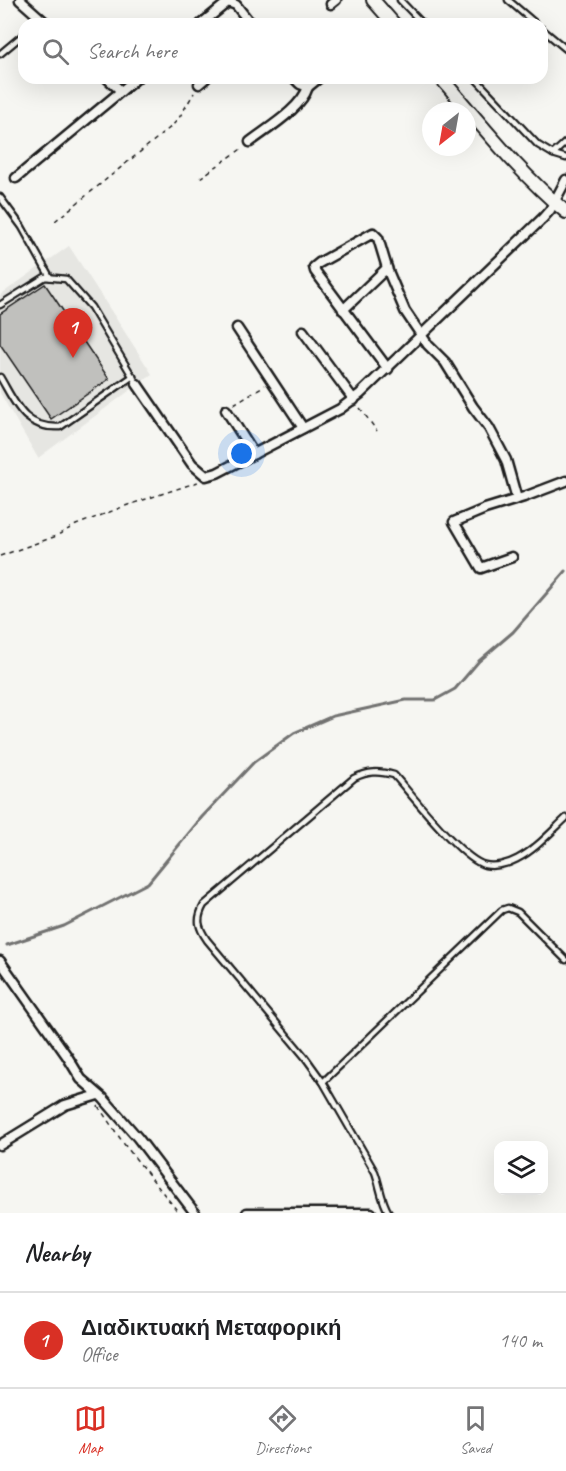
<!DOCTYPE html>
<html lang="en">
<head>
<meta charset="utf-8">
<style>
  :root { --surface:#fff; --page:#f6f6f6; --text:#202124; --muted:#757577; --line:#e0e0e0; --accent:#d93025 }
  body { margin:0; font-family:Caveat,sans-serif; background:var(--page); color:var(--text) }
  .controls { position:absolute; right:18px; bottom:18px; display:grid; overflow:hidden; border-radius:12px; box-shadow:0 6px 24px #0002 }
  .controls button { width:54px; height:54px; display:grid; place-items:center; padding:0; border:0; border-bottom:2px solid var(--line); background:var(--surface); color:var(--text); font:30px sans-serif }
  .compass { position:absolute; left:422px; top:102px; width:54px; height:54px; border-radius:50%; background:var(--surface); box-shadow:0 6px 24px #0002; rotate:211deg }
  .you { position:absolute; left:242px; top:454px; width:21px; height:21px; margin:-15px; border:4px solid #fff; border-radius:50%; background:#1a73e8; box-shadow:0 0 0 9px #1a73e833 }
  .badge { display:grid; place-items:center; width:39px; height:39px; border-radius:50%; background:var(--accent); color:#fff; font-size:20px; font-weight:700 }
  .pin { position:absolute; translate:-50% -50px; filter:drop-shadow(0 2px 3px #0008) }
  .pin::after { content:''; position:absolute; top:32px; width:21px; height:18px; background:inherit; clip-path:polygon(0 0,100% 0,50% 100%) }
  .list { margin:0; padding:0; list-style:none }
  h2 { display:flex; justify-content:space-between; align-items:center; height:78px; margin:0; padding:0 24px; font-size:26px }
  h2 small { font-size:20px; font-weight:400; color:var(--muted) }
  .list li { display:grid; grid-template-columns:39px 1fr auto; gap:18px; align-items:center; box-sizing:border-box; height:96px; padding:0 24px; border-top:2px solid var(--line) }
  .list b { display:block; font-size:22px; white-space:nowrap }
  .list p { margin:0; font-size:20px; white-space:nowrap; color:var(--muted) }
  .list em { font-size:20px; font-style:normal; color:var(--muted) }
  .icon { flex:none; width:33px; height:33px; fill:none; stroke:currentColor; stroke-width:2; stroke-linecap:round; stroke-linejoin:round }
  .map { position:relative; flex:none; width:566px; height:1213px; overflow:hidden }
  .search { position:absolute; background:var(--surface); box-shadow:0 6px 24px #0002; left:18px; right:18px; top:18px; height:66px; display:flex; align-items:center; gap:15px; box-sizing:border-box; padding:0 21px; border-radius:18px; color:var(--muted); font-size:22px }
  .sheet { height:174px; background:var(--surface) }
  nav { display:flex; justify-content:space-around; align-items:center; box-sizing:border-box; height:84px; border-top:2px solid var(--line); background:var(--surface); font-size:16px; color:var(--muted) }
  nav a { display:grid; justify-items:center; gap:3px }
  nav .on { color:var(--accent) }
  .map>svg:first-child { display:block }
  .built { fill:#e6e6e2 }
  .lines { fill:none; stroke-linecap:round; stroke-linejoin:round }
  .stream { stroke:#727271; stroke-width:3 }
  .building { fill:#c0c0bd; stroke:#1c1c1c; stroke-width:1.5 }
  .lane-casing { stroke:#1c1c1c; stroke-width:9 }
  .street-casing { stroke:#1c1c1c; stroke-width:13 }
  .secondary-casing { stroke:#1c1c1c; stroke-width:16 }
  .path { stroke:#1c1c1c; stroke-width:1.5; stroke-dasharray:4.5 4.5; stroke-linecap:butt }
  .lane { stroke:#f6f6f2; stroke-width:4.5 }
  .street { stroke:#f6f6f2; stroke-width:8 }
  .secondary { stroke:#f6f6f2; stroke-width:12 }
</style>
</head>
<body>
<div class="map">
<svg width="566" height="1213" viewBox="0 0 566 1213">
  <rect width="100%" height="100%" fill="#f6f6f2"/>
  <filter id="ink" filterUnits="userSpaceOnUse"><feTurbulence type="fractalNoise" baseFrequency=".0167" numOctaves="2"/><feDisplacementMap in="SourceGraphic" scale="12" xChannelSelector="R" yChannelSelector="G"/><feConvolveMatrix kernelMatrix="1 2 1 2 8 2 1 2 1" color-interpolation-filters="sRGB"/></filter>
  <g filter="url(#ink)">
    <polygon class="built" points="69,246 152,374 38,458 0,393 0,295"/>
    <g class="lines">
      <polyline class="stream" points="7,945 64,926 148,883 202,817 254,762 294,733 333,716 406,700 435,700 455,689 479,661 513,632 566,571"/>
    </g>
    <polygon class="building" points="45,284 109,379 51,419 0,344 0,314"/>
    <g class="lines">
      <defs>
        <g id="lane">
          <polyline points="400,0 423,24"/>
          <polyline points="508,0 536,24"/>
          <polyline points="32,24 38,16"/>
          <polyline points="542,29 566,49"/>
          <polyline points="0,54 24,34"/>
          <polyline points="475,78 538,145 553,154 566,158"/>
          <polyline points="553,154 566,142"/>
          <polyline points="0,197 22,227 50,277"/>
          <polyline points="0,305 45,277 66,279 91,307 137,384"/>
          <path d="M 0,377 C 16,404 24,429 60,427 L 133,376"/>
          <polyline points="323,1082 502,910 508,908 518,912 566,960"/>
          <path d="M 389,1213 C 381,1201 380,1185 375,1172 L 323,1082 L 305,1057 L 207,940 C 198,927 196,919 204,905 L 354,778 C 369,771 378,771 394,775 C 412,795 462,860 485,865 C 495,867 508,864 517,859 C 535,850 551,832 566,818"/>
        </g>
        <g id="street">
          <polyline points="20,0 47,24"/>
          <polyline points="331,4 336,0"/>
          <polyline points="201,24 228,2 236,5 251,24"/>
          <polyline points="107,78 121,91"/>
          <polyline points="294,78 300,84 308,87 319,78"/>
          <polyline points="199,84 206,78"/>
          <path d="M 250,142 C 268,128 301,109 308,87"/>
          <polyline points="16,178 137,78"/>
          <polyline points="343,310 387,268"/>
          <polyline points="237,328 303,428"/>
          <polyline points="303,331 354,400"/>
          <polyline points="388,369 315,271 314,267 319,263 373,233 378,238 388,271 405,311 428,345 445,362 473,407 489,428 506,460 517,499"/>
          <polyline points="137,384 192,464 206,476 217,473 340,409 360,394 543,218 550,210 566,180"/>
          <polyline points="226,410 254,454"/>
          <polyline points="512,557 481,568 454,522 485,509 524,497 566,481"/>
          <polyline points="0,961 67,1056 81,1079 103,1098 138,1138 195,1213"/>
          <polyline points="0,1145 65,1105 98,1095"/>
          <polyline points="247,1213 371,1213"/>
        </g>
        <g id="secondary">
          <polyline points="373,0 394,24"/>
          <path d="M 441,78 C 481,124 519,173 566,212"/>
        </g>
      </defs>
      <use href="#lane" class="lane-casing"/>
      <use href="#street" class="street-casing"/>
      <use href="#secondary" class="secondary-casing"/>
      <g class="path">
        <polyline points="200,178 244,147"/>
        <polyline points="55,221 172,126 179,118 194,93"/>
        <polyline points="234,404 265,385"/>
        <polyline points="360,408 377,431"/>
        <polyline points="0,556 54,537 76,525 125,506 198,482"/>
        <polyline points="98,1106 124,1144 179,1213"/>
      </g>
      <use href="#lane" class="lane"/>
      <use href="#street" class="street"/>
      <use href="#secondary" class="secondary"/>
    </g>
  </g>
</svg>
<div class="controls">
<button><svg class="icon" aria-label="layers" viewBox="0 0 24 24"><path d="M12 4l9 5-9 5-9-5zM3 14l9 5 9-5"/></svg></button>
</div>
<svg class="compass" viewBox="-18 -18 36 36"><path d="M0-13l5 13h-10z" fill="#e53935"/><path d="M0 13l5-13h-10z" fill="#757577"/></svg>
<div class="you"></div>
<div class="pin badge" style="left:73px;top:358px">1</div>
<div class="search"><svg class="icon" aria-label="search" viewBox="0 0 24 24"><circle cx="10" cy="10" r="6"/><path d="M15 15l6 6"/></svg>Search here</div>
</div>
<section class="sheet">
<h2>Nearby<small></small></h2>
<ul class="list">
<li><span class="badge">1</span><div><b>Διαδικτυακή Μεταφορική</b><p>Office</p></div><em>140 m</em></li>
</ul>
</section>
<nav>
<a class="on"><svg class="icon" aria-label="map" viewBox="0 0 24 24"><path d="M3 6l6-2 6 2 6-2v14l-6 2-6-2-6 2zM9 4v14M15 6v14"/></svg>Map</a>
<a><svg class="icon" aria-label="directions" viewBox="0 0 24 24"><path d="M12 3l9 9-9 9-9-9zM9 14v-3h6M13 9l2 2-2 2"/></svg>Directions</a>
<a><svg class="icon" aria-label="saved" viewBox="0 0 24 24"><path d="M7 4h10v16l-5-4-5 4z"/></svg>Saved</a>
</nav>
</body>
</html>
